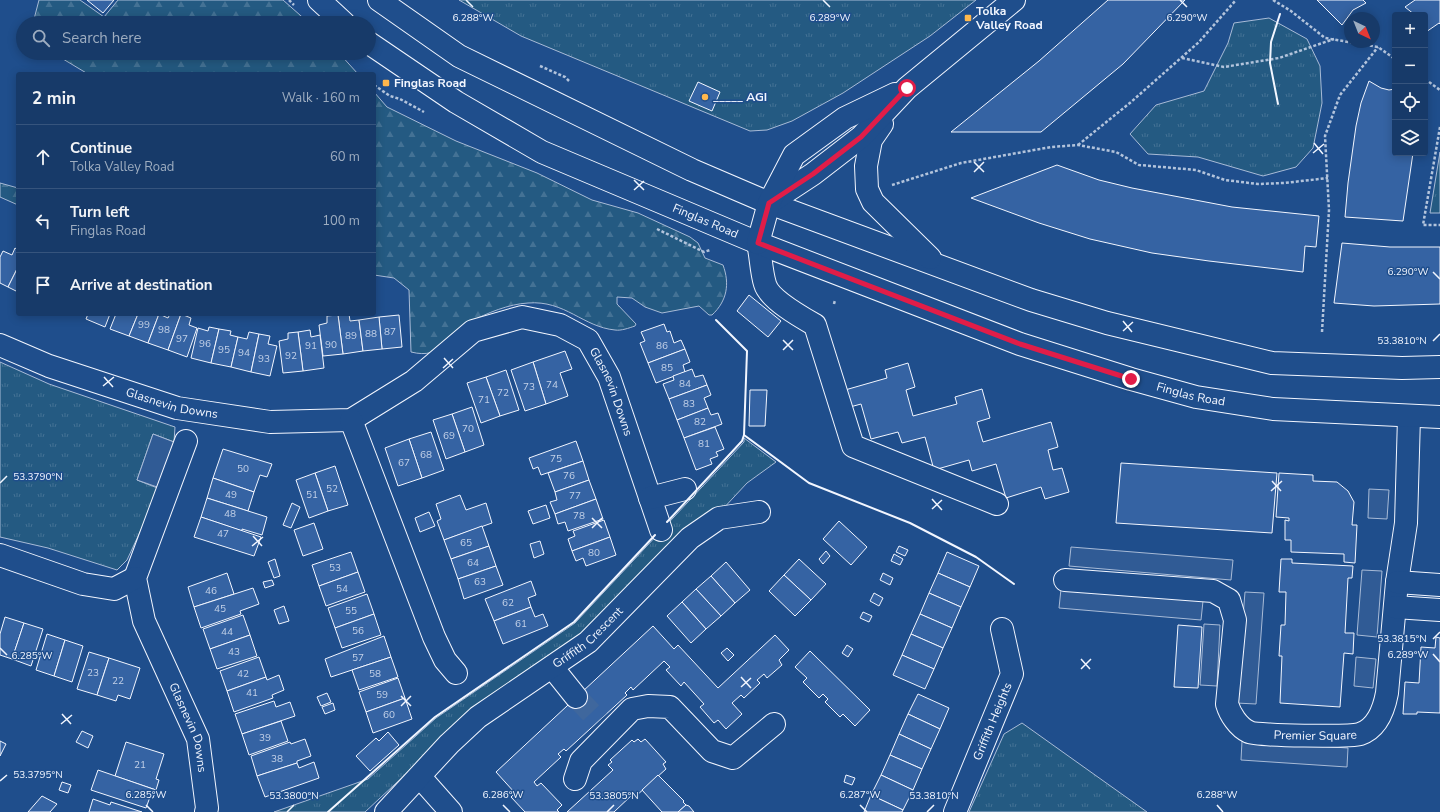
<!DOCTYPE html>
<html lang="en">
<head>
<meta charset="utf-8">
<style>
  :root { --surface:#173a69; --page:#20416f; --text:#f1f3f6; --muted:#9eadc0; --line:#36547d }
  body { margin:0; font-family:"Nunito Sans",sans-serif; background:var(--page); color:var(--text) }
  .controls { position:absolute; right:12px; top:12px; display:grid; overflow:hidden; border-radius:4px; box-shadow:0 2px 10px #0003 }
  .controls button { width:36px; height:36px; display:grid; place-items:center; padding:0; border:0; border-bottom:1px solid var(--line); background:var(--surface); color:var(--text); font:20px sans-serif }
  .compass { position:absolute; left:1344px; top:12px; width:36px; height:36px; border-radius:50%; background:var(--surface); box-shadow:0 2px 10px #0003; rotate:137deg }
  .stop { position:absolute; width:12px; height:12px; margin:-9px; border:3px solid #e11d48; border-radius:50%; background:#fff }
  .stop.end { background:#e11d48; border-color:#fff; box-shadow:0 1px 4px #0008 }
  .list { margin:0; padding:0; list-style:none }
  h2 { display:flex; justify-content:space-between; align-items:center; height:52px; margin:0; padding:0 16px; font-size:17px }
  h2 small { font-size:13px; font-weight:400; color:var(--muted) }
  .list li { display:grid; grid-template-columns:26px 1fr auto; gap:12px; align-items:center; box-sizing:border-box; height:64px; padding:0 16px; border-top:1px solid var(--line) }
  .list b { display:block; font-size:15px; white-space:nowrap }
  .list p { margin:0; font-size:13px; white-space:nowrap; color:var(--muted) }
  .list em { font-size:13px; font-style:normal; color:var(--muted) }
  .icon { flex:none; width:22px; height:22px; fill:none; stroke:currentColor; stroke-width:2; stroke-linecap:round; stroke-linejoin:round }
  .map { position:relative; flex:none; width:1440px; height:812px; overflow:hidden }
  .search { position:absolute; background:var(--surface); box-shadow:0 2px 10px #0003; left:16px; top:16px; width:360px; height:44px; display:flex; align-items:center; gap:10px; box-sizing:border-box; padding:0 14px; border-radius:22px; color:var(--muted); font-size:15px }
  .panel { position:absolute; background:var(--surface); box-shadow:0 2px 10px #0003; left:16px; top:72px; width:360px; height:244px; border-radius:4px }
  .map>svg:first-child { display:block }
  .grass { fill:url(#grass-tufts); stroke:#a8bbd7 }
  .forest { fill:url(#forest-firs); stroke:#a8bbd7 }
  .parking { fill:#305b95; stroke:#a8bbd7 }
  .building { fill:#3563a3; stroke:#f2f6ff }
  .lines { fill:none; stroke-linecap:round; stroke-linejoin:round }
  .minor-tunnel { stroke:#3f679d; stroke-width:22; stroke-dasharray:22 11; stroke-linecap:butt }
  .minor-casing { stroke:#f2f6ff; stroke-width:24 }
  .major-casing { stroke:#f2f6ff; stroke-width:24 }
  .path { stroke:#b3c4dc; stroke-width:2.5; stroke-dasharray:3 2; stroke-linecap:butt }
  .minor { stroke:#1f4e8c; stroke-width:22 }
  .major { stroke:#1f4e8c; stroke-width:22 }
  .wall { stroke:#f2f6ff; stroke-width:2 }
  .route { stroke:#e11d48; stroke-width:5 }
  .ticks { fill:none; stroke:#f2f6ff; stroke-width:1.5 }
  .poi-dot { fill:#ffb74d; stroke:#1f4e8c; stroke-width:1.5 }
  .labels { text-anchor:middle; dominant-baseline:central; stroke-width:3; stroke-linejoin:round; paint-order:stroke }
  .number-label { font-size:10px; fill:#c3d1e8 }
  .poi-label { font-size:12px; font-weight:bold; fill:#f2f6ff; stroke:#1f4e8c; text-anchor:start }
  .street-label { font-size:12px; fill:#f2f6ff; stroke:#1f4e8c }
  .ticks-label { font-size:10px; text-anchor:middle; fill:#f2f6ff; stroke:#1f4e8c; stroke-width:3; stroke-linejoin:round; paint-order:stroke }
</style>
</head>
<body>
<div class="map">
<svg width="1440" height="812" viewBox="0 0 1440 812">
  <defs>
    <pattern id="grass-tufts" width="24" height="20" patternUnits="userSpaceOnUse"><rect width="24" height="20" fill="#245a82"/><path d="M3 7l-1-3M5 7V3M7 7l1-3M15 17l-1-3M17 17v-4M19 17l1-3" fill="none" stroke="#447295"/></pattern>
    <pattern id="forest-firs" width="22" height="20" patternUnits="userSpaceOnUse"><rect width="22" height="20" fill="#245a82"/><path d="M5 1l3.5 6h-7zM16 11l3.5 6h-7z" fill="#447295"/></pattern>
  </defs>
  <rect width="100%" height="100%" fill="#1f4e8c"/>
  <g class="grass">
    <polygon points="459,0 976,0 930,36 843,93 792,121 767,130 750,131 521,36"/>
    <polygon points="1269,18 1307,39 1320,66 1322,103 1313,148 1296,167 1263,176 1198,157 1148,154 1130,134 1156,105 1204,91 1228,43 1234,23"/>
    <polygon points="1440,152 1440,213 1430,213"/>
    <polygon points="0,362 49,384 175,427 174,442 153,434 137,480 160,489 127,560 117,570 48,548 0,537"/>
    <polygon points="744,438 776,462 747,483 720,512 586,634 451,732 365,812 274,812 368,779 436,718 575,623 744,442"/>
    <polygon points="1022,723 1147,812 969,812 1004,734"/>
  </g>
  <g class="forest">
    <polygon points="39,0 80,0 104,17 118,0 283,0 309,23 33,23"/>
    <polygon points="53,53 339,53 358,74 88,74"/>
    <path d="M 374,92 L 387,107 L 456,141 L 537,173 L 592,200 L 638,213 L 690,237 L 698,243 L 705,258 L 723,265 C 730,284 727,301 712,315 L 709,315 L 699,306 L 662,313 L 645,307 L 632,298 L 617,297 L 617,304 L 636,324 L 635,326 C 629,328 621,331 615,330 C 583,327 565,300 528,303 C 509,304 487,313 470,322 C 447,336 443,360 411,352 L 409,290 L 394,278 L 374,275 Z"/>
    <polygon points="0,183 18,188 18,205 0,197"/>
  </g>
  <g class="parking">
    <polygon points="153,434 174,442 160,488 137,480"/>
    <polygon points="1369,489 1389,490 1387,519 1368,518"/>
    <polygon points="1071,547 1233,560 1231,580 1069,566"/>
    <polygon points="1362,570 1382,571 1377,637 1357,635"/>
    <polygon points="1061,589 1203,601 1201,620 1059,608"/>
    <polygon points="1245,592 1264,593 1256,704 1236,703"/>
    <polygon points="1204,624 1220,625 1217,686 1200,685"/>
    <polygon points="1356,657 1376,659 1373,688 1354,686"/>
    <polygon points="1242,741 1348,748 1347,767 1241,760"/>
  </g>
  <g class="building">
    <polygon points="87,0 114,0 103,13"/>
    <polygon points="1108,0 1185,0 1123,64 1041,132 951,132 1039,61"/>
    <polygon points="1317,0 1363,0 1366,3 1353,10 1342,25"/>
    <polygon points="1415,0 1440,0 1440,24 1439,23 1426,32 1425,15 1415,15 1405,7"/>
    <polygon points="1369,81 1381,88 1389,90 1395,89 1395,153 1413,153 1403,221 1345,217 1348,183 1356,126 1361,103"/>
    <polygon points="698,82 720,92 712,111 689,101"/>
    <polygon points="1057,165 1099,180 1132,188 1232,207 1319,216 1316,247 1305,246 1303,272 1209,261 1152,253 1090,239 1039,223 971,198"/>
    <polygon points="1342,243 1390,247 1440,247 1440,304 1374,306 1334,303"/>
    <polygon points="15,248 18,250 18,267 8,287 0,283 0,257 3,251 12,255"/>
    <polygon points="18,267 18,292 8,287"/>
    <polygon points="749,295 781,321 768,337 737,311"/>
    <polygon points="88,314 110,314 105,327 86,319"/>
    <polygon points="116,314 138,314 129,336 110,329"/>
    <polygon points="138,314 159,314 148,343 129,336"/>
    <polygon points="159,314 168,318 170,314 181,314 168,350 148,343"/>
    <polygon points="181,314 191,318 189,325 197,328 187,357 168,350"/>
    <polygon points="349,314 350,321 359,320 363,351 343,354 338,315"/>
    <polygon points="338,315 343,354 323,356 319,325 327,323 327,316"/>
    <polygon points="399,315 402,347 382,349 379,317"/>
    <polygon points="379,317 382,349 363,351 359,320"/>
    <polygon points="664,324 667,332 670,331 674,343 681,340 685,349 648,363 640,343 645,341 641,332"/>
    <polygon points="209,327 219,329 211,363 191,358 198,328 208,331"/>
    <polygon points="219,329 231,331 230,335 238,337 231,367 211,363"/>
    <polygon points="310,330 311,337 320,335 324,368 303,371 298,332"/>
    <polygon points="249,332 259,334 251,372 231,367 238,337 247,339"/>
    <polygon points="298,332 303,371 283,373 279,341 288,339 288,333"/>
    <polygon points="259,334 270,336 268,344 277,346 270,376 251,372"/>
    <polygon points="685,349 690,362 683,365 685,372 656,383 648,363"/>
    <polygon points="565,351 572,369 560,373 568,396 546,404 533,362"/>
    <polygon points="533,362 546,404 525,411 511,370"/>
    <polygon points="908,363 915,387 906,390 913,416 957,404 955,397 982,389 990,418 977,422 983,442 1051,422 1058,447 1048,450 1053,470 1062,468 1069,492 1045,499 1041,487 1006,498 996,464 972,471 969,460 934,470 925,437 902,443 898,432 871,439 861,404 850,407 845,390 887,378 885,370"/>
    <polygon points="692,369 695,377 703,375 707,385 669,399 663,384 674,380 673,376"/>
    <polygon points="506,370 519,410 500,416 486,377"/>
    <polygon points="486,377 500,416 481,423 467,383"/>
    <polygon points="707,385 711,395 704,398 708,408 677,420 669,399"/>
    <polygon points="750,390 767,390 765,426 749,426"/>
    <polygon points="472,407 484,445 465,452 452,414"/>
    <polygon points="708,408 711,415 718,413 722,424 684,438 677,420"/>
    <polygon points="452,414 465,452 446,459 433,420"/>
    <polygon points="715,427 724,449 716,452 718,456 710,459 712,464 696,470 684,438"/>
    <polygon points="431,432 444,470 422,478 409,439"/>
    <polygon points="409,439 422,478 398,486 385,448"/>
    <polygon points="576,441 583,461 541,475 538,467 533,469 529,458"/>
    <polygon points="223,449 272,464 267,477 260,475 254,492 213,478"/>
    <polygon points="583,461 589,480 555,492 548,473"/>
    <polygon points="1121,463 1277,473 1272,533 1116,523"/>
    <polygon points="335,466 348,505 328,511 315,473"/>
    <polygon points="315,473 328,511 309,518 296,480"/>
    <polygon points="1279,473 1313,475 1313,481 1337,482 1348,491 1354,502 1352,525 1357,525 1355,563 1344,562 1344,554 1291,552 1291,540 1285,540 1285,520 1289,521 1289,518 1276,517"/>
    <polygon points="213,478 254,492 248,511 207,498"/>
    <polygon points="589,480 596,499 555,514 550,502 557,500 555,492"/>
    <polygon points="460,495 466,510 486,503 492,523 444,540 437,521 441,519 436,504"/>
    <polygon points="207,498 267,517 262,535 242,529 242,531 201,517"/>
    <polygon points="596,499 603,519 568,531 565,522 558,524 555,514"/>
    <polygon points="292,503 300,507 291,528 283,525"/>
    <polygon points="546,505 550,518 533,524 528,511"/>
    <polygon points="429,512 435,526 420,532 415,518"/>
    <polygon points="201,517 261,537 254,556 194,537"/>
    <polygon points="604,520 610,537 572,551 568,539 575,536 573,531"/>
    <polygon points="839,521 867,547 851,565 823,539"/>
    <polygon points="314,523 323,549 303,556 294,530"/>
    <polygon points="482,526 489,546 451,559 444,540"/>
    <polygon points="610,537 616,555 586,566 583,558 576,561 572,551"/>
    <polygon points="540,541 544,554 534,558 530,544"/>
    <polygon points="489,546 496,566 458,579 451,559"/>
    <polygon points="899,546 908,550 905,556 896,552"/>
    <polygon points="826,551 830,556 823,564 819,559"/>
    <polygon points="351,552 358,572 319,586 312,565"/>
    <polygon points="947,552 979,566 970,587 938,573"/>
    <polygon points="894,554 903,559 900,565 891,561"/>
    <polygon points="275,559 280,576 274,578 268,562"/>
    <polygon points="799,559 826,584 811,600 784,575"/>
    <polygon points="1281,559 1292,559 1292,563 1353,566 1352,578 1348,578 1345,633 1354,633 1353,654 1344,653 1340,707 1280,703 1282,656 1279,656 1281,625 1285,625 1286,592 1279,592"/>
    <polygon points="726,562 750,590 735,603 711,576"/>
    <polygon points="496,566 503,585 464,599 458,579"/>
    <polygon points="358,572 365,592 326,606 319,586"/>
    <polygon points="227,573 234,594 194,607 188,587"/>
    <polygon points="883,573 893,578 890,585 880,580"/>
    <polygon points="938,573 970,587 961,607 929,593"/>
    <polygon points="784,575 811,600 795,616 769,591"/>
    <polygon points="711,576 735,603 721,616 696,589"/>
    <polygon points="272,580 274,585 265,588 263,582"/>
    <polygon points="531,581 536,595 528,598 531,607 494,621 485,599"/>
    <polygon points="253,588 259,604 240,611 241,614 201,628 194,607"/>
    <polygon points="696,589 721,616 706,629 682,602"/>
    <polygon points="874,593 883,598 879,606 870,601"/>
    <polygon points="929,593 961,607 952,628 920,614"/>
    <polygon points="367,594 374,614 335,628 328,608"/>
    <polygon points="682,602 706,629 691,643 667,616"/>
    <polygon points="284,606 289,621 279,624 274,610"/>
    <polygon points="531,607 535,617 543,614 548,626 503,644 494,621"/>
    <polygon points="863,612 872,616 869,622 860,618"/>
    <polygon points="374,614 381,635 342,648 335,628"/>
    <polygon points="920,614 952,628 943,648 911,634"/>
    <polygon points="243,615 250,635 210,649 203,629"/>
    <polygon points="5,617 24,623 12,659 0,655 0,634"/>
    <polygon points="24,623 43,629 31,666 12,659"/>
    <polygon points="1178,625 1202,627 1198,688 1174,687"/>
    <polygon points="653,626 674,649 678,645 718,688 775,635 789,650 779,660 782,665 767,678 764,674 757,680 760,683 744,698 741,695 732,703 742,714 726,729 718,720 714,723 700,707 704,704 684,682 681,686 666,670 670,667 664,661 633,690 631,687 625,693 627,695 566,751 564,749 558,754 561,757 534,782 537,786 541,783 562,805 557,810 559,812 525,812 511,797 515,793 496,772"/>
    <polygon points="47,634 65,640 54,676 36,670"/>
    <polygon points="911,634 943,648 934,669 902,655"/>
    <polygon points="250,635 257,656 217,669 210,649"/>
    <polygon points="384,636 391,657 331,677 325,659"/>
    <polygon points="1436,637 1440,638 1440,713 1417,712 1417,714 1403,714 1405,682 1419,683 1421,647 1435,648"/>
    <polygon points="65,640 83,646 72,682 54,676"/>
    <polygon points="847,645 853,649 848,657 842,653"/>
    <polygon points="727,648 734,655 728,661 721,653"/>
    <polygon points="810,651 870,710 855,726 843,714 840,717 825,702 828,699 823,694 819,698 803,682 807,678 795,667"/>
    <polygon points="89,652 109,658 97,695 77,689"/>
    <polygon points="902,655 934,669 925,689 893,675"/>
    <polygon points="259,657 266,677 227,691 220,671"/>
    <polygon points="391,657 398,677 359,690 352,670"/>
    <polygon points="109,658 140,668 130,699 118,695 116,701 97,695"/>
    <polygon points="279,675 284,690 272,695 273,698 234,712 227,691 266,677 267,680"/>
    <polygon points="398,678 405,698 366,712 359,692"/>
    <polygon points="327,693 331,702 321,706 317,697"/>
    <polygon points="918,694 949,708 940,729 908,714"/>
    <polygon points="405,698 412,719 373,733 366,712"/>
    <polygon points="274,701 276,707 290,702 295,716 242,734 235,714"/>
    <polygon points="333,703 335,710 325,714 322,707"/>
    <polygon points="908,714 940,729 931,749 899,734"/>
    <polygon points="281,721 288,741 249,755 242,734"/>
    <polygon points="82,731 93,736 88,748 76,742"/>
    <polygon points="388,732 399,745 370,771 356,756 376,738 379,741"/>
    <polygon points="899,734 931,749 922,769 890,755"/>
    <polygon points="305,739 311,756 297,761 297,763 257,776 251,756 290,742 291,744"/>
    <polygon points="638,739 641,742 645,739 666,762 663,764 666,769 636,796 634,793 614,812 567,812 613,770 608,765 612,762 610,760 632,740 634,742"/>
    <polygon points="0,741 6,744 0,756"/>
    <polygon points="126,742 164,754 156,779 159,780 156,790 115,776"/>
    <polygon points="890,755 922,769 913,790 881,775"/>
    <polygon points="314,762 319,778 265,797 257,776 297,763 299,768"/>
    <polygon points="98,770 156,790 153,798 150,797 146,808 91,790"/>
    <polygon points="658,775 684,801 683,802 686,805 678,812 662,812 642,790"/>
    <polygon points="846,775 855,778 852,785 844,782"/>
    <polygon points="881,775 913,790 903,810 871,795"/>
    <polygon points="62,782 71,785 68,793 59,790"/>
    <polygon points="871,795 903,810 902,812 864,812"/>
    <polygon points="42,796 57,804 50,812 28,812"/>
    <polygon points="93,799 110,805 111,802 142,812 89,812"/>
    <polygon points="686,805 689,806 694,812 678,812"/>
  </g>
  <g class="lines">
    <polyline class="minor-tunnel" points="576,697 599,721"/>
    <defs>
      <g id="minor">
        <path d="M 758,243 C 761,256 761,271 765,284 C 769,299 801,317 815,325 L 853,446 L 997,504"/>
        <path id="s1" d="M 0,345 L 49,366 L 177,408 L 270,422 L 351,420 L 414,381 L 473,331 L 522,317 L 560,325 L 588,340 L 609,377 L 661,530"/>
        <polyline points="351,420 434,637 445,660 456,673"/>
        <path id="s2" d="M 186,441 L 135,578 L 144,621 L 198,739 L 207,808 L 206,812"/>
        <polyline points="650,498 685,489"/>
        <polyline points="0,555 83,584 114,589 135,578"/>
        <path id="s3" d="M 1065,580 L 1213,591 L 1229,600 L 1235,620 L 1227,704 C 1230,714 1238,727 1249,732 C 1257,736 1351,737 1360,734 C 1378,728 1384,709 1387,693 L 1397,582 L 1406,523 L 1409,417"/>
        <polyline points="1397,582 1440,585"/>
        <polyline points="1395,607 1440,610"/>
        <polyline points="552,667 576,697"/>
        <polyline points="420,777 451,812"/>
        <polyline points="575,779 581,761 632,709 648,706 670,707 712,751 733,758 774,724"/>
        <path id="s4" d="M 386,812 L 449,744 L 478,717 L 588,642 L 690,538 L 719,518 L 759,512"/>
        <path id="s5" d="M 955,812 L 1012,674 L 1002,629"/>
      </g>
      <g id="major">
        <polyline points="319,0 344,23"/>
        <polyline points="379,0 459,56 692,170 769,203 1031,300 1107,323 1272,363 1402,368 1440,367"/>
        <path id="s6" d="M 369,43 L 456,102 L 542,152 L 758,243 L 1020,344 L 1131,379 L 1196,397 L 1273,409 L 1440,417"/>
        <polyline points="882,124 871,140 866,166 867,189 873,202 930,258"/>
        <polyline points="769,203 813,174 861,137 907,88 1014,0"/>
        <polyline points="758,243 769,203 794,155 845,118 895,94"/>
      </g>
    </defs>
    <use href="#minor" class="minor-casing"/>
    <use href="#major" class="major-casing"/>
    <g class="path">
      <polyline points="289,0 294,5"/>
      <polyline points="1273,0 1291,11 1325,38 1378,47 1395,59"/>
      <polyline points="1182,58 1224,67 1279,58 1334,39"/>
      <polyline points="540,66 565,77 569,81"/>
      <polyline points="1425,79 1440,90"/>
      <polyline points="374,85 390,96 400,99 424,112"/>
      <polyline points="1440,127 1423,225 1440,225"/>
      <polyline points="1078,145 1131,102 1199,42 1236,0"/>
      <polyline points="892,185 961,163 1051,147 1078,145 1116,152 1139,165 1196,170 1225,180 1258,184 1284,183 1328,178"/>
      <polyline points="657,229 704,252 710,250"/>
      <polyline points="834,304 835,300"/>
      <polyline points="1322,332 1329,210 1325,136 1340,95 1378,47"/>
    </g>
    <use href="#minor" class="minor"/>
    <use href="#major" class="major"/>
    <g class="wall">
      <polyline points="1278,104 1270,63 1271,42 1280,14"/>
      <polyline points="716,320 747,351 744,435 809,483 910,523 976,557 1014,584"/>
      <polyline points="667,522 742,441 744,435"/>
      <polyline points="328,812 435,717 574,622 655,535"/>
    </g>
  </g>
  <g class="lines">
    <polyline class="route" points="907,88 861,137 813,174 769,203 758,243 1020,344 1131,379"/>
  </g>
  <path class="ticks" d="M 466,0 L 473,7M 823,0 L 830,7M 1180,0 L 1187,7M 1314,143 L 1323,154M 1313,153 L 1324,144M 974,162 L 984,172M 974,172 L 984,162M 634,180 L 644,190M 634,190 L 644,181M 1433,272 L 1440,279M 1123,321 L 1132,332M 1123,331 L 1133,322M 783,340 L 793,350M 1433,341 L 1440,334M 783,350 L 793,340M 444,358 L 453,368M 443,368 L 453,359M 104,377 L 113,387M 103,386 L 114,377M 1272,481 L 1281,491M 0,483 L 7,476M 1271,491 L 1282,481M 932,499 L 942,510M 932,509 L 942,500M 592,518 L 602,528M 592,528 L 602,518M 253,536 L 262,546M 252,546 L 263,537M 1433,639 L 1440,632M 0,648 L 7,655M 1433,654 L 1440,662M 1081,659 L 1090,669M 1081,669 L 1091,659M 741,677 L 751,688M 741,687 L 751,678M 401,696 L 411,706M 401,706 L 411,696M 62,714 L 71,724M 61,724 L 72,715M 0,781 L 7,775M 146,805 L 153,812M 503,805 L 510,812M 860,805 L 867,812M 1217,805 L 1223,812M 287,812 L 294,805M 607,812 L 614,805M 927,812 L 934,805"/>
  <g class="poi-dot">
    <rect x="964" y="14" width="8" height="8" rx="2"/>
    <rect x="382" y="79" width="8" height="8" rx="2"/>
    <circle cx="705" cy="97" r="4"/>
  </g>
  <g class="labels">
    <g class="number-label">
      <text x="144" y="325">99</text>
      <text x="164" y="330">98</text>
      <text x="390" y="332">87</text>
      <text x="371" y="334">88</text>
      <text x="351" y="336">89</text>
      <text x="182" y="339">97</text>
      <text x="205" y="344">96</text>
      <text x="331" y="345">90</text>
      <text x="311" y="346">91</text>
      <text x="662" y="346">86</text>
      <text x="224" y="350">95</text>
      <text x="244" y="353">94</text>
      <text x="291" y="356">92</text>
      <text x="264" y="359">93</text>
      <text x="667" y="368">85</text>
      <text x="685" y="384">84</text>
      <text x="552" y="385">74</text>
      <text x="529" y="387">73</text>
      <text x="503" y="393">72</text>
      <text x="484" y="400">71</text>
      <text x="689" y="404">83</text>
      <text x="700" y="422">82</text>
      <text x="468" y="429">70</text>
      <text x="449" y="436">69</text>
      <text x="704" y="444">81</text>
      <text x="426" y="455">68</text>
      <text x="556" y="459">75</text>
      <text x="404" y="463">67</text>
      <text x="243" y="469">50</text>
      <text x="569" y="476">76</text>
      <text x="332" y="489">52</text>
      <text x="231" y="495">49</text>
      <text x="312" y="495">51</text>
      <text x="575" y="496">77</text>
      <text x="230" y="514">48</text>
      <text x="579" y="516">78</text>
      <text x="223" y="534">47</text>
      <text x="466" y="543">65</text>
      <text x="594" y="553">80</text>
      <text x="473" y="563">64</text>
      <text x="335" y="568">53</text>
      <text x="480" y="582">63</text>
      <text x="342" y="589">54</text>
      <text x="211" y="591">46</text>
      <text x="508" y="603">62</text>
      <text x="220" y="609">45</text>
      <text x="351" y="611">55</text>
      <text x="521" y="624">61</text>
      <text x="358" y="631">56</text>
      <text x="227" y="632">44</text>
      <text x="234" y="652">43</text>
      <text x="358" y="658">57</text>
      <text x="93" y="673">23</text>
      <text x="243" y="674">42</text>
      <text x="375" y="674">58</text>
      <text x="118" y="681">22</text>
      <text x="252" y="693">41</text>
      <text x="382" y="695">59</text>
      <text x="389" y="715">60</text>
      <text x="265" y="738">39</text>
      <text x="277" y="759">38</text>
      <text x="140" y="765">21</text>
    </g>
    <g class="poi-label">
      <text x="976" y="11">Tolka<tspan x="976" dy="14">Valley Road</tspan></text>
      <text x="394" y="83">Finglas Road</text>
      <text x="713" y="97">_____ AGI</text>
    </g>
    <g class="street-label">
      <text stroke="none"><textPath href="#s6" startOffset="382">Finglas Road</textPath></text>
      <text stroke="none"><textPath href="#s1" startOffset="693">Glasnevin Downs</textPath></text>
      <text stroke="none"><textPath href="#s6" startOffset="898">Finglas Road</textPath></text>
      <text stroke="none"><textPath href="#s1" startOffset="182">Glasnevin Downs</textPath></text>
      <text stroke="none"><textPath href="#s4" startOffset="268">Griffith Crescent</textPath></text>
      <text stroke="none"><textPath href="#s5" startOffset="98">Griffith Heights</textPath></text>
      <text stroke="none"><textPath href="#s2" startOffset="306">Glasnevin Downs</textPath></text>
      <text stroke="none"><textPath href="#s3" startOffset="375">Premier Square</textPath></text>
    </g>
  </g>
  <g class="ticks-label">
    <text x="473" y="21">6.288°W</text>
    <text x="830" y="21">6.289°W</text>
    <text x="1187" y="21">6.290°W</text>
    <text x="1408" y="275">6.290°W</text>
    <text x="1402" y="344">53.3810°N</text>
    <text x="38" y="480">53.3790°N</text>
    <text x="1402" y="642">53.3815°N</text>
    <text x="1408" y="658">6.289°W</text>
    <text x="32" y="659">6.285°W</text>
    <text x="38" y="778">53.3795°N</text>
    <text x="146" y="798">6.285°W</text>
    <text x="503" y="798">6.286°W</text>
    <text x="860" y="798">6.287°W</text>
    <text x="1217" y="798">6.288°W</text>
    <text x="294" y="799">53.3800°N</text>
    <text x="614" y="799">53.3805°N</text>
    <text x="934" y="799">53.3810°N</text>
  </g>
</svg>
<div class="controls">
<button>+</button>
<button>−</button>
<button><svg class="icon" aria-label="locate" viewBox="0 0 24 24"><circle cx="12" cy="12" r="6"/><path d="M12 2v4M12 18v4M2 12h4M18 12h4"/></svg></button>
<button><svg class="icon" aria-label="layers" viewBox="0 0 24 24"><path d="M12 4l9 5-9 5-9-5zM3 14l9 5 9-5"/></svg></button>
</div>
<svg class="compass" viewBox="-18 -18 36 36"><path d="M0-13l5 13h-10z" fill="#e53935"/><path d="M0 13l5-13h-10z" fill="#9eadc0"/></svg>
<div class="stop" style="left:907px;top:88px"></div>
<div class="stop end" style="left:1131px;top:379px"></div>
<div class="search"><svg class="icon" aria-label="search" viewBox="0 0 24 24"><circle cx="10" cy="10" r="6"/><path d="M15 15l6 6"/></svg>Search here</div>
<section class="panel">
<h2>2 min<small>Walk · 160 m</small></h2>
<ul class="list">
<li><svg class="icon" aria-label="ahead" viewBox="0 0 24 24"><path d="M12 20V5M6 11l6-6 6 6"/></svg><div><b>Continue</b><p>Tolka Valley Road</p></div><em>60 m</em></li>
<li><svg class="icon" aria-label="left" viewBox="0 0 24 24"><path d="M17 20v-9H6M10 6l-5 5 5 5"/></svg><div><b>Turn left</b><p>Finglas Road</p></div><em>100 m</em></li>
<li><svg class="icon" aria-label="arrive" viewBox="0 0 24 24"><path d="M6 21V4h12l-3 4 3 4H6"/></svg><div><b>Arrive at destination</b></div></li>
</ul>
</section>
</div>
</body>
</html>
